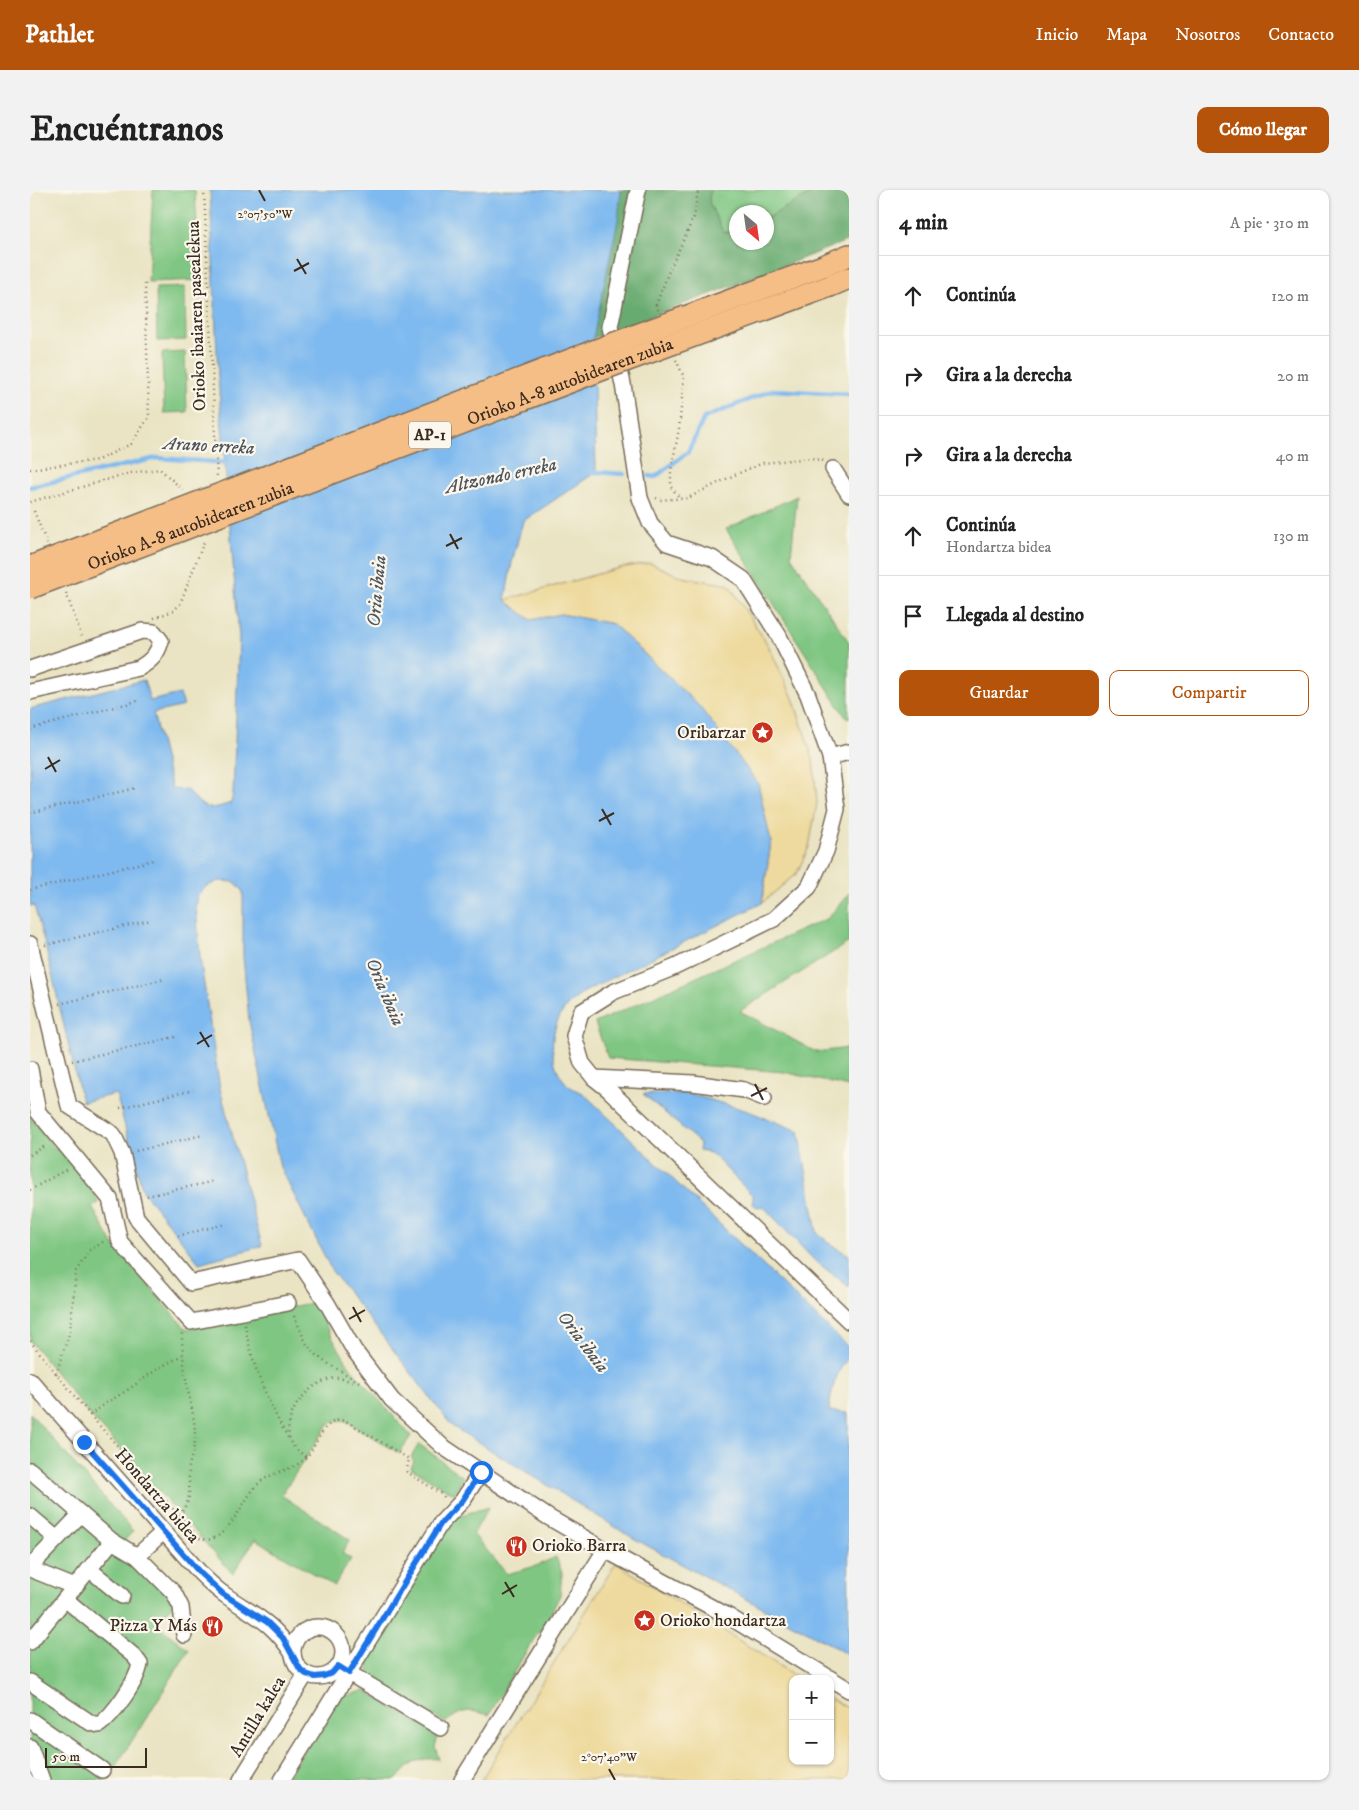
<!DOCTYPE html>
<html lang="es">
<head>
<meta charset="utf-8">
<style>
  :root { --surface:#fff; --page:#f2f2f2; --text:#222; --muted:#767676; --line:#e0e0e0; --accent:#b45309 }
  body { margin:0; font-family:"IM FELL DW Pica",serif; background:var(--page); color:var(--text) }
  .controls { position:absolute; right:15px; bottom:15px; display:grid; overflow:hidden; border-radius:10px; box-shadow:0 1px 4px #0004 }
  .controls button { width:45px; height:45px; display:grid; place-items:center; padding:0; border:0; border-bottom:1px solid var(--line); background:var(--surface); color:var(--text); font:25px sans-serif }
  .compass { position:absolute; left:699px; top:15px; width:45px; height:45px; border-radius:50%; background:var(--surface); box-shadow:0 1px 4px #0004; rotate:151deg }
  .scale { position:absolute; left:15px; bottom:12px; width:102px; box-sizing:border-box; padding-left:5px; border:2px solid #3b2a1e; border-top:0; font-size:14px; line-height:18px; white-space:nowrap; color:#3b2a1e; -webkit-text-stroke:4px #fbf7ec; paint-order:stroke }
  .stop { position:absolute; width:15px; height:15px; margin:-11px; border:4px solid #1a73e8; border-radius:50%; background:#fff }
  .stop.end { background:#1a73e8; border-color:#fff; box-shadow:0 1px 5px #0008 }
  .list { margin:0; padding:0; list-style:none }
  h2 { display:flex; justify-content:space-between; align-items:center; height:65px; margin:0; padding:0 20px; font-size:21px }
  h2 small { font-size:16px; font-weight:400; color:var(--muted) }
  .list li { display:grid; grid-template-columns:32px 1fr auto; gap:15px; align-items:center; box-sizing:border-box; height:80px; padding:0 20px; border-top:1px solid var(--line) }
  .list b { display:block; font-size:19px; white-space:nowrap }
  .list p { margin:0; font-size:16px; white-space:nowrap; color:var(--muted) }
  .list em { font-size:16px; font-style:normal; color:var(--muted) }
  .actions { display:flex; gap:10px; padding:15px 20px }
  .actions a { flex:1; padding:11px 0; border:1px solid var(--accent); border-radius:10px; text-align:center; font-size:18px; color:var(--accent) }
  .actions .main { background:var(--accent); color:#fff }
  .icon { flex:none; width:28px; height:28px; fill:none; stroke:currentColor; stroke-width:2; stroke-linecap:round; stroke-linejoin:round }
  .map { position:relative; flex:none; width:819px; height:1590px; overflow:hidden; border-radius:10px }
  header { display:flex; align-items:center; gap:30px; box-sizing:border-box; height:70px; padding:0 25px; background:var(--accent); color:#fff }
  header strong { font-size:24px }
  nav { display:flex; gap:28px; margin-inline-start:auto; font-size:18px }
  .intro { display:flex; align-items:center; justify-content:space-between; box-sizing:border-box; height:120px; padding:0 30px }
  h1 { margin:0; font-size:35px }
  .button { padding:12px 22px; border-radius:10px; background:var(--accent); color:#fff; font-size:18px; font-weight:700 }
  main { display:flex; gap:30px; padding:0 30px }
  aside { flex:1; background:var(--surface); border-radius:10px; box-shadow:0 1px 4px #0004 }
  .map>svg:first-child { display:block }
  .green { fill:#7fc682; stroke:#5d7850 }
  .forest { fill:#67ab70; stroke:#516a47 }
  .sand { fill:#eeda9e; stroke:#94825e }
  .water { fill:#7eb9ef; stroke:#5c7286 }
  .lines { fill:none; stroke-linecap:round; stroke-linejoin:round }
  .stream { stroke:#7eb9ef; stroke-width:4.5 }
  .minor-casing { stroke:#786b58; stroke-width:18 }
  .highway-casing { stroke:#786b58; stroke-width:24 }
  .path { stroke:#786b58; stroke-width:2.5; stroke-dasharray:1 4; stroke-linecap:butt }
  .minor { stroke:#fff; stroke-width:15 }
  .highway { stroke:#f6be87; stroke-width:21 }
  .highway-bridge-casing { stroke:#786b58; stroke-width:24; stroke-linecap:butt }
  .highway-bridge { stroke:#f6be87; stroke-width:21 }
  .route { stroke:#1a73e8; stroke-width:6 }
  .ticks { fill:none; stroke:#3b2a1e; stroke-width:2 }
  .labels { text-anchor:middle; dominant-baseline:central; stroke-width:4.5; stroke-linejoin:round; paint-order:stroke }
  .shield { fill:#fbf7ec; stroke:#75685c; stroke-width:1 }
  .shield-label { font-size:16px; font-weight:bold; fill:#3b2a1e }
  .street-label { font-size:18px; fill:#3b2a1e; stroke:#fbf7ec }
  .poi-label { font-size:18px; fill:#3b2a1e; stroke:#fbf7ec; text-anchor:end }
  .water-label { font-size:19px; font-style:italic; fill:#4f555d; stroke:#fbf7ec }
  .ticks-label { font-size:12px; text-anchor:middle; fill:#3b2a1e; stroke:#fbf7ec; stroke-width:4.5; stroke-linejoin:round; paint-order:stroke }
</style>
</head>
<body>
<header>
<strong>Pathlet</strong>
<nav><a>Inicio</a><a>Mapa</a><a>Nosotros</a><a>Contacto</a></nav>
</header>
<div class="intro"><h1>Encuéntranos</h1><a class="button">Cómo llegar</a></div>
<main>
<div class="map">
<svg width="819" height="1590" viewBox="0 0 819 1590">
  <rect width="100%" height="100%" fill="#fbf7ec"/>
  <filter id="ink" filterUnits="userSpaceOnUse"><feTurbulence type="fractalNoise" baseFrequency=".02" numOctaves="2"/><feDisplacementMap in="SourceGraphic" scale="10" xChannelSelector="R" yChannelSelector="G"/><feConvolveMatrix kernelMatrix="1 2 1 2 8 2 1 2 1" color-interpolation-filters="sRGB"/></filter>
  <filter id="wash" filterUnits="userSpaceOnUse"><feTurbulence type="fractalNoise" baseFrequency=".0096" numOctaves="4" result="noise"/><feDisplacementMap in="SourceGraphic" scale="20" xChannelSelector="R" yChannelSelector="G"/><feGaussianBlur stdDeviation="1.12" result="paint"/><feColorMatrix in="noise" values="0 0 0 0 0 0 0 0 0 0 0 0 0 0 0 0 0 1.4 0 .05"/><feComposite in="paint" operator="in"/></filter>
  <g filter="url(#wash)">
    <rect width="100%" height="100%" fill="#eae4c4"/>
    <g class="green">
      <polygon points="123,0 165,0 170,90 118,92"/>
      <polygon points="680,0 787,0 737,28 736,22 706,22 706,42 693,42 679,12"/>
      <polygon points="155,97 156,150 127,151 126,98"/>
      <polygon points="155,162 157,222 134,223 132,163"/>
      <polygon points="767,306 761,366 819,452 819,528 817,529 696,339"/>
      <polygon points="819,703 819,752 710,821 786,862 819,858 819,897 754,882 578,868 565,833 798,728"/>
      <path d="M 0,926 L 25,959 L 31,955 L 61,996 L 68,1013 L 62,1017 L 83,1054 L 156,1139 L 285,1112 L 300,1144 L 320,1177 L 381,1246 L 369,1263 L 316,1231 C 308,1229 303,1232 297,1236 L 251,1305 L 320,1350 L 312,1363 L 321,1369 L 304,1396 L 225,1349 L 203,1384 L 60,1225 L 0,1151 Z"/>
      <polygon points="0,1223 103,1341 87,1359 146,1410 126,1434 159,1460 83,1581 79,1590 0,1590"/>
      <polygon points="389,1254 433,1287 424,1304 381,1278 384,1271 381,1267"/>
      <path d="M 459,1317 L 443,1344 L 477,1384 L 506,1376 L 526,1367 L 532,1383 L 530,1405 L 519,1427 L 500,1455 L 459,1525 C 438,1519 433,1519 415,1533 L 340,1487 L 338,1471 L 334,1464 L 406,1345 L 428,1326 Z"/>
      <path d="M 335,1500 L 408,1545 L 405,1557 L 409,1569 C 386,1567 380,1574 366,1590 L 255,1590 L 310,1504 L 320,1505 Z"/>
    </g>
    <polygon class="forest" points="591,0 680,0 679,12 693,42 706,42 706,52 736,52 737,28 787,0 819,0 819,50 710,93 563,148 588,30"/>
    <g class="sand">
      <polygon points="620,373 652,387 699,395 738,455 763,508 783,569 787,613 779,657 767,683 732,713 741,652 669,516 583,434 531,424 501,430 475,410 589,378"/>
      <polygon points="586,1373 770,1489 763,1489 763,1571 800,1571 800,1508 819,1519 819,1590 451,1590"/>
    </g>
    <g class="water">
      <path d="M 180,0 L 591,0 L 588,30 L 563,148 L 566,282 L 493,331 L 482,372 L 475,410 L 501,430 L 531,424 L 583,434 L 669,516 L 728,593 L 741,652 L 732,713 L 554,802 C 549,807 541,811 536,817 C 518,839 517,876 539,896 C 543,899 548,901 553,903 L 819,1158 L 819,1167 C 805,1183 801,1201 799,1221 L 818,1223 L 819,1466 L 798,1453 L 603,1348 L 422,1236 L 302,1081 L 250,977 L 219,831 L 213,766 L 213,701 L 205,692 L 189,691 L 177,696 L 168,705 L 166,717 L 170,768 L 190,899 L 232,1056 L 169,1073 L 113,1001 L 86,904 L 52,912 L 15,755 L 4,715 L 0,716 L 0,519 L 114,490 L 120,511 L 150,504 L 154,516 L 123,523 L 142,599 L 157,600 C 175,619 175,622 201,613 L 203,604 L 209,448 L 188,187 Z"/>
      <polygon points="657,903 718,921 769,941 787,1043 803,1056 819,1065 819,1097 783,1069 733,1016 727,1017 723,1014 723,1006 681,963 669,961 670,953 613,904"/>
    </g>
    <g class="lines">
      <g class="stream">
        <polyline points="561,283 566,282 594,284"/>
        <polyline points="619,286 625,287 658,262 674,228 742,200 819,204"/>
        <polyline points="0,297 127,268 200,273"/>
      </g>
    </g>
  </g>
  <g filter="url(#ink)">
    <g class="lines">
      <defs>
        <g id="minor">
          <polyline points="608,0 580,137 593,194 610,308 620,333 637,353 682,368 713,389 749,446 778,505 800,567 807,619 796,661 779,697 744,729 643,778 583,802 551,822 544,846 552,873 564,888 579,900 819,1131"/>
          <polyline points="803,279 819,304"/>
          <path d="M 0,479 L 112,441 L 124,442 L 131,451 C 127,465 121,471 109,478 L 0,502"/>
          <polyline points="800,567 819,562"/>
          <polyline points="0,754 39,916 83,944 92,963 106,1027 161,1093 268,1070 297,1113 324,1160 362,1210 412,1256 518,1327 575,1360 698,1426 819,1500"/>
          <polyline points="0,879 8,922 80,1009 90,1052 161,1132 258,1113"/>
          <polyline points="564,888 663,893 714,900 734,908"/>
          <path d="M 0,1190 L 171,1384 C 178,1391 186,1399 195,1405 C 225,1426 242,1431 263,1464"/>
          <polyline points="0,1280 82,1351 107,1366 144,1403 151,1417 154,1445"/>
          <polyline points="0,1326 27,1349"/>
          <polyline points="107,1366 133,1342"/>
          <polyline points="0,1377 51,1324"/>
          <polyline points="0,1379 45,1397"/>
          <polyline points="59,1379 92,1406"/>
          <circle cx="288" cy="1462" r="25"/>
          <polyline points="0,1452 82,1351"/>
          <polyline points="312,1479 411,1538"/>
          <path d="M 0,1492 L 61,1533 L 69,1535 C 83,1525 107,1492 110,1474 L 104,1466 L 35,1409"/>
          <polyline points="0,1530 72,1580"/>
          <polyline points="0,1557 12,1590"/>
          <polyline points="211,1590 276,1484"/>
          <polyline points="252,1590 411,1333 432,1311 451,1282"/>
          <polyline points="432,1590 575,1360"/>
        </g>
        <g id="highway">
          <polyline points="793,76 819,65"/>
          <polyline points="800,96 819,88"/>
        </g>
      </defs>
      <use href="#minor" class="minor-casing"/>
      <use href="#highway" class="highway-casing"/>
      <g class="path">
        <polyline points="174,0 187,288"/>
        <polyline points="628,120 626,115 639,81 664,27 668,0"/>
        <polyline points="646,170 654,187 649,239 641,281 641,297 649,307"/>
        <polyline points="0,279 68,270 101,254 119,227 115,93"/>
        <polyline points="626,308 630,310 658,308 702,286 733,273 781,268 794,271"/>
        <polyline points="0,312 100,283 130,279 153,300"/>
        <polyline points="4,321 17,354"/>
        <polyline points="36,403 52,447"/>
        <polyline points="124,428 143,421 150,414 175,349"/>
        <polyline points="0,539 111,510"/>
        <polyline points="0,623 106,598"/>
        <polyline points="0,700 124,670"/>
        <polyline points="15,755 121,730"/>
        <polyline points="29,814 135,789"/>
        <polyline points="42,871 149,846"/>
        <polyline points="90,918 163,900"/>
        <polyline points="106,961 173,945"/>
        <polyline points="0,965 17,955"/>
        <polyline points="0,1000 37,979"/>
        <polyline points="117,1006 185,991"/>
        <polyline points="148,1046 195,1034"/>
        <polyline points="264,1126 277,1155 292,1170 331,1193"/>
        <path d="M 215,1135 C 222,1177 239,1215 260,1251"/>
        <path d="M 0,1151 L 60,1225 L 170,1349 C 199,1357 213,1303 233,1290 C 244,1282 260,1280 271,1272 C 287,1262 291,1225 316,1231 L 379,1269 L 377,1279 L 377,1282 L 413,1305 L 415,1309"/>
        <polyline points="26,1184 40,1141 46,1081 60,1060 76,1050"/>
        <path d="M 60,1225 C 71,1216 83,1209 96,1201 C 115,1188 131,1175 153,1166"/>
        <path d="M 276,1266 C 270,1263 262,1257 260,1250 C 252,1223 279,1191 306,1188 C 312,1188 319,1191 325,1192"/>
        <path d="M 149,1325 C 164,1308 158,1299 159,1278 C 160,1267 166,1256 165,1245 C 165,1228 160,1212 157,1195 C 154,1178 152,1160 152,1142"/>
      </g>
      <use href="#minor" class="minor"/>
      <use href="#highway" class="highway"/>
      <defs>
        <g id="highway-bridge">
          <polyline points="0,377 574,157 793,76"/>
          <path id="s1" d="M 0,398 L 579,177 L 800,96"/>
        </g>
      </defs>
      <use href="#highway-bridge" class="highway-bridge-casing"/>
      <use href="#highway-bridge" class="highway-bridge"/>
    </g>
  </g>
  <g class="lines" filter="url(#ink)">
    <polyline class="route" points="54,1252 171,1384 193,1404 237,1432 253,1448 270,1479 276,1484 285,1487 294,1486 302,1483 308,1476 319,1483 411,1333 432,1311 451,1282"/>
  </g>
  <path class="ticks" d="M 229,0 L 235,11M 267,69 L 276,84M 264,81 L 279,73M 420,344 L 428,359M 416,356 L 432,348M 18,567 L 26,582M 15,579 L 30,570M 572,619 L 581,635M 569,631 L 584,623M 170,842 L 179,857M 167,854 L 182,845M 725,894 L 733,910M 721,906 L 737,898M 323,1117 L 331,1132M 319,1129 L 335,1120M 475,1392 L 484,1407M 472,1404 L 487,1395M 579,1579 L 585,1590"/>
  <defs>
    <symbol id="sight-disc" viewBox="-11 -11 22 22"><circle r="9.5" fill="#c8321e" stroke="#fbf7ec"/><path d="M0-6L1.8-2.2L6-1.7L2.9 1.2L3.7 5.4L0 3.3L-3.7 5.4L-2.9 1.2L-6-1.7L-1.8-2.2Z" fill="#fff"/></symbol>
    <symbol id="restaurant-disc" viewBox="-11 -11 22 22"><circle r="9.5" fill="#c8321e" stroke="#fbf7ec"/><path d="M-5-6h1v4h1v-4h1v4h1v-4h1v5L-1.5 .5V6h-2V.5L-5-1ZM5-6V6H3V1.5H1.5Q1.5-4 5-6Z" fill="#fff"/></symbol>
  </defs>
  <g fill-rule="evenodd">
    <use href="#sight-disc" x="720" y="530" width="25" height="25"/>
    <use href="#restaurant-disc" x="474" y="1344" width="25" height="25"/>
    <use href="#sight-disc" x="602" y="1418" width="25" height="25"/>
    <use href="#restaurant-disc" x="170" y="1424" width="25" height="25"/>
  </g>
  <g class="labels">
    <rect class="shield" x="379" y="231.5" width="42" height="27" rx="4"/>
    <g class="shield-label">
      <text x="400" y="245">AP-1</text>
    </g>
    <g class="street-label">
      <text transform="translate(167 126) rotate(-92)">Orioko ibaiaren pasealekua</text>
      <text stroke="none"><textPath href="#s1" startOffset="578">Orioko A-8 autobidearen zubia</textPath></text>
      <text stroke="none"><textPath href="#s1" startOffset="172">Orioko A-8 autobidearen zubia</textPath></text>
      <text transform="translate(127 1306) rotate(49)">Hondartza bidea</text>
      <text transform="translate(228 1527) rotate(-59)">Antilla kalea</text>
    </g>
    <g class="poi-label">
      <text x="716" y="543">Oribarzar</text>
      <text x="502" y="1356" text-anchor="start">Orioko Barra</text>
      <text x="630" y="1431" text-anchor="start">Orioko hondartza</text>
      <text x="167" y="1436">Pizza Y Más</text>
    </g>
    <g class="water-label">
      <text transform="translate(179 256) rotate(3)">Arano erreka</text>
      <text transform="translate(471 286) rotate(-12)">Altzondo erreka</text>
      <text transform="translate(347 401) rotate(-85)">Oria ibaia</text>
      <text transform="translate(355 802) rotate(67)">Oria ibaia</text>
      <text transform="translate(553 1152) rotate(53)">Oria ibaia</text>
    </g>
  </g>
  <g class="ticks-label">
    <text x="235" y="28">2°07'50"W</text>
    <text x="579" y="1571">2°07'40"W</text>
  </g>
</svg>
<div class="controls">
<button>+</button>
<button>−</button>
</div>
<svg class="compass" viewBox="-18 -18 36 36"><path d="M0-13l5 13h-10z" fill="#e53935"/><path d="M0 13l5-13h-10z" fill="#767676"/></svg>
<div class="scale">50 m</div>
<div class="stop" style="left:451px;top:1282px"></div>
<div class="stop end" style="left:54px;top:1252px"></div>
</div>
<aside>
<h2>4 min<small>A pie · 310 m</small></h2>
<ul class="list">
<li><svg class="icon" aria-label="ahead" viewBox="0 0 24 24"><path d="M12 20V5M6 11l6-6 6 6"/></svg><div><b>Continúa</b></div><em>120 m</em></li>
<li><svg class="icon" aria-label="right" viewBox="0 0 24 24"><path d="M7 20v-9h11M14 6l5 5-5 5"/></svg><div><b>Gira a la derecha</b></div><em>20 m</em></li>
<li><svg class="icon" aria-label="right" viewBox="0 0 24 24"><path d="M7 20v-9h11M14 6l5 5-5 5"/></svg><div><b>Gira a la derecha</b></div><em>40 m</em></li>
<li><svg class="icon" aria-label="ahead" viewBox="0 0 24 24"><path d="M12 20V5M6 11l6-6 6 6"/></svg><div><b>Continúa</b><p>Hondartza bidea</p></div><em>130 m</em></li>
<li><svg class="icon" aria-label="arrive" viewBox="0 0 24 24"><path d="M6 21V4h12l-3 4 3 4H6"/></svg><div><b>Llegada al destino</b></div></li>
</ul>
<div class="actions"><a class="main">Guardar</a><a>Compartir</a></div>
</aside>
</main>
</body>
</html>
